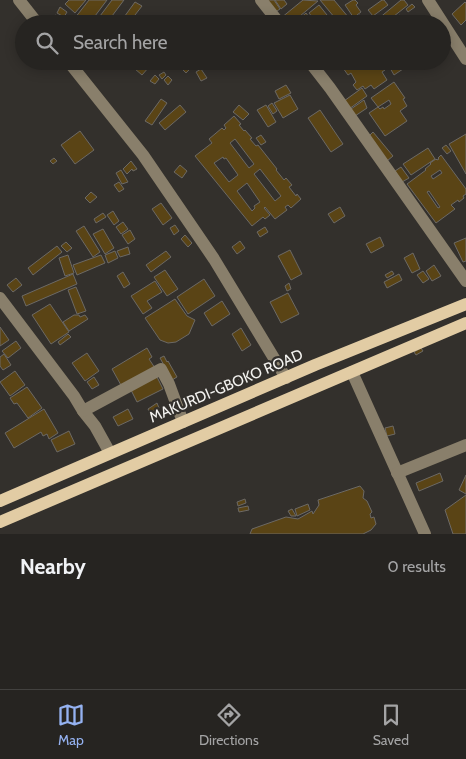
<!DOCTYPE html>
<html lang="en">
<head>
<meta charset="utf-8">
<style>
  :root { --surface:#262421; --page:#2e2c2a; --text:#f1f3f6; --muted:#a4a4a5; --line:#42413f; --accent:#95b2f1 }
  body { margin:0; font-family:Cabin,sans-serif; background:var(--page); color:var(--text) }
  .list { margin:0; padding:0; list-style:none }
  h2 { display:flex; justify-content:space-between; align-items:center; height:65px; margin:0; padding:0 20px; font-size:21px }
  h2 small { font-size:16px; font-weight:400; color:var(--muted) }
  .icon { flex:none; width:28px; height:28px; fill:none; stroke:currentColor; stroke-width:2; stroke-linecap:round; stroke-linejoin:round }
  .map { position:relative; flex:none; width:466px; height:534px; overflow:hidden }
  .search { position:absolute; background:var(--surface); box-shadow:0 2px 12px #0003; left:15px; right:15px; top:15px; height:55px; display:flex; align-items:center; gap:12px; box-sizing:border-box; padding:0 18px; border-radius:28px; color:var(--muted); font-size:19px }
  .sheet { height:155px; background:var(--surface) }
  nav { display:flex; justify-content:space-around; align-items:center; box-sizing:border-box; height:70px; border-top:1px solid var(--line); background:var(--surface); font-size:14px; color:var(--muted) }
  nav a { display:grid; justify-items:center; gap:2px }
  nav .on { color:var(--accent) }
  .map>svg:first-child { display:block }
  .building { fill:#5a4415; stroke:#6c6965; fill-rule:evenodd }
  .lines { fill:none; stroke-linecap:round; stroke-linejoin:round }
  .minor { stroke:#897f6b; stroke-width:12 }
  .major { stroke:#e2cca4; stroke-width:12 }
  .labels { text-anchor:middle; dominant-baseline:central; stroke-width:4.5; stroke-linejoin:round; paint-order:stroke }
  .street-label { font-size:15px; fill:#f4f3f0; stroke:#33302c }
</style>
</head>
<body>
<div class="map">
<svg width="466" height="534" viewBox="0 0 466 534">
  <rect width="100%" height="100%" fill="#33302c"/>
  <g class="building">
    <polygon points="69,0 86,0 75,13 65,4"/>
    <polygon points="89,0 107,0 89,24 72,24 71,23"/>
    <polygon points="112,0 124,0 106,24 94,24"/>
    <polygon points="265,0 274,0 280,9 274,13"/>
    <polygon points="275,0 284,0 287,4 281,9"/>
    <polygon points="303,0 318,1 294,21 297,24 286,24 281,18"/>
    <polygon points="320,0 334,0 354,24 340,24"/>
    <polygon points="353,0 355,0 358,3 356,5 361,12 357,15 358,16 360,15 366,23 365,24 358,24 345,5"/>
    <polygon points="382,0 384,0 388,5 373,16 368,10"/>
    <polygon points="401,0 404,0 408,5 384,24 372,24"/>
    <polygon points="135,2 142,6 128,24 119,24"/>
    <polygon points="465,2 466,3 466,20 461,25 452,14"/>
    <polygon points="412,4 415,7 408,12 406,9"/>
    <polygon points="319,5 327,15 317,23 309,13"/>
    <polygon points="60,7 67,12 64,17 57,13"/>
    <polygon points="306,13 314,24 301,24 298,20"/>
    <polygon points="55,15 64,20 67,24 50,24"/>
    <polygon points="400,15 403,19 397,24 393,24 391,21"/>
    <polygon points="130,61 142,61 149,67 142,75 128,63"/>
    <polygon points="338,61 374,61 376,65 380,63 385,70 382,72 387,80 374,89 371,85 365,89 363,86 357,90 353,85 356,82 351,73 348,75"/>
    <polygon points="386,61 398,61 403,69 394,75"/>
    <polygon points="185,62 191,68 186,73 180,67"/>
    <polygon points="201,69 207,78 201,81 196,72"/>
    <polygon points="164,72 166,75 162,79 159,75"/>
    <polygon points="155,75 159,79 155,84 150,81"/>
    <polygon points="168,76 172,80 168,85 164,80"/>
    <path d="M 394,82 L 405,98 L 403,99 L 407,106 L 400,111 L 407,121 L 385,136 L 369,113 L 378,107 L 371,98 ZM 389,100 L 391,104 L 384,109 L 383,107 L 380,109 L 378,107 Z"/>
    <polygon points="286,85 291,93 279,99 275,91"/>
    <polygon points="362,88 367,96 349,109 344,101"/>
    <polygon points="290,95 298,109 283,118 274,103"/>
    <polygon points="161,99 167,103 152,125 145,121"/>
    <polygon points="364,100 367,108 355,116 351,109"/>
    <polygon points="272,103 277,111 273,114 268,106"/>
    <polygon points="180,105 186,112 165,130 159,123"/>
    <polygon points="239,105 249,114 243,120 233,112"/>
    <polygon points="266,105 276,122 268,127 257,110"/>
    <polygon points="320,110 343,144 331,152 308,118"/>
    <path d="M 234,116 L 241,124 L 239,125 L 244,131 L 245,130 L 252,138 L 250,139 L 256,146 L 258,145 L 277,169 L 276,170 L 284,180 L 286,178 L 292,185 L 289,187 L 296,196 L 297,194 L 301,199 L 291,208 L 288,205 L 285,207 L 287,210 L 275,219 L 265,207 L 264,208 L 270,215 L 265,219 L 263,217 L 252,226 L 195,156 L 212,143 L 209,139 L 222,128 L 224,130 L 226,128 L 224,125 ZM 235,139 L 254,164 L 249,168 L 230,143 ZM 223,157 L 224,159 L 226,158 L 238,175 L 229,182 L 214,163 ZM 260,169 L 281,196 L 275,201 L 254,174 ZM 247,183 L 260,202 L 254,206 L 255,208 L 252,211 L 237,191 Z"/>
    <polygon points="80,131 94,150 75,164 61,145"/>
    <polygon points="373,132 393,156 387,161 368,137"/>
    <polygon points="466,134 466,174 449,144"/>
    <polygon points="261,135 266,142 261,145 256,138"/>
    <polygon points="446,145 451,151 447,154 442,148"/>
    <polygon points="428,148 435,159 411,175 403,164"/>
    <path d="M 441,155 L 466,189 L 466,194 L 463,196 L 464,198 L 459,202 L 458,200 L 451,205 L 455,209 L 436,223 L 407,184 L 426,170 L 425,169 L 431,164 L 430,163 L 436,159 L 437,160 L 439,159 L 438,158 ZM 440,170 L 442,173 L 433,179 L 431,176 ZM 429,191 L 440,207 L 438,208 L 427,192 Z"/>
    <polygon points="54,158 57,161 53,164 50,161"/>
    <polygon points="131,161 137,169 133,171 132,169 127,174 123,169"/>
    <polygon points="180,165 187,171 182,178 174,172"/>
    <polygon points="401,167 409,178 402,182 395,171"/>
    <polygon points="121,170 128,182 122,184 116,173"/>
    <polygon points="119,182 124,189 119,192 114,185"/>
    <polygon points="91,192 97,197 90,203 85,198"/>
    <polygon points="161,203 172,218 163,225 152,209"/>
    <polygon points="340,207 345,216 334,223 328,214"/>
    <polygon points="113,211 119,221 114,225 107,215"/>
    <polygon points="103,213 106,217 96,223 94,219"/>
    <polygon points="123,222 128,229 121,234 116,227"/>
    <polygon points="175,225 179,231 174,235 170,228"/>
    <polygon points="84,226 100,252 93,257 76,231"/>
    <polygon points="265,227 268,232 260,237 257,232"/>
    <polygon points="103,229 114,248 105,254 93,234"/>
    <polygon points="130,230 135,239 128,244 122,235"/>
    <polygon points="185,235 192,243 188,247 181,239"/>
    <polygon points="380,237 384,246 371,253 366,244"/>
    <polygon points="466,238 466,261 463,262 454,243"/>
    <polygon points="240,241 245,248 237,254 232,247"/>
    <polygon points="66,242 72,248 67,252 61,246"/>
    <polygon points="57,246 62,252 33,275 28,268"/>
    <polygon points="128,247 130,254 120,257 117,251"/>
    <polygon points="290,250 302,274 291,280 278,256"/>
    <polygon points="115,251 118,258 108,263 105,255"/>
    <polygon points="166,251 171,257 151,272 146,265"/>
    <polygon points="413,253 420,269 412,273 404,258"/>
    <polygon points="68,255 74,273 65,276 59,258"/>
    <polygon points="101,255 105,263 77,275 73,265"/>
    <polygon points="434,265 441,276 432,281 426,271"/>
    <polygon points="165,270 178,289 167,296 154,277"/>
    <polygon points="392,271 394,274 387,278 385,275"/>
    <polygon points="423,271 429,279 423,283 417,275"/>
    <polygon points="123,272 130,284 124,288 117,276"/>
    <polygon points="73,274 77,284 26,306 22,296"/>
    <polygon points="399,274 402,280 387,288 384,282"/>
    <polygon points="16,278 22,285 13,292 7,285"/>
    <polygon points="204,279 215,296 188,314 177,297"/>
    <polygon points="155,281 162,292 147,301 152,308 143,314 131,296"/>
    <polygon points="289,283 291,289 287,291 285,286"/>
    <polygon points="76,287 86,311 77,314 68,290"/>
    <polygon points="288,293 299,314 281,323 270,302"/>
    <polygon points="175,299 187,316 195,320 189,334 176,342 168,343 160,340 145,318"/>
    <polygon points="222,301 230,314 212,326 204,313"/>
    <polygon points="50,304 69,332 51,344 32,315"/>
    <polygon points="74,315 79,315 80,317 85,315 88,319 69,331 63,322"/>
    <polygon points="0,327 9,340 0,346"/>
    <polygon points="241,328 251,345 242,351 232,334"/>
    <polygon points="68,334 71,337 60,345 58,342"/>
    <polygon points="16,341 21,348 8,358 2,351"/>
    <polygon points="147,348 152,357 149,359 155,368 122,387 112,369"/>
    <polygon points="421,348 423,351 416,355 414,352"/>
    <polygon points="87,353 99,371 85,381 72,363"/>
    <polygon points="4,354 11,365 3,370 0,366 0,357"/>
    <polygon points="164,356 167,362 168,361 177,377 172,380 160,358"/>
    <polygon points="15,371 25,385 10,396 0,382"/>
    <polygon points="243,373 244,378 239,380 237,375"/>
    <polygon points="156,375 163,389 137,402 130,388"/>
    <polygon points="94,377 99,385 92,389 87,382"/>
    <polygon points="235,379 237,383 232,386 230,382"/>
    <polygon points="27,387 42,408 28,418 17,403 14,404 10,398"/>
    <polygon points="157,403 159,408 150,413 148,409"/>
    <polygon points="44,409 58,433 49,439 47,434 43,436 41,432 14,448 5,433"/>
    <polygon points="128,409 133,419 118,426 113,417"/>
    <polygon points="393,426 395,434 387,436 385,428"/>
    <polygon points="69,431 75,444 57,452 51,440"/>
    <polygon points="440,473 443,481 419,491 416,483"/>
    <polygon points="466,475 466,494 459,490"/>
    <polygon points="360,486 364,491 363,498 367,501 372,512 370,514 371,518 374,517 376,524 371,530 363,534 250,534 252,529 286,517 298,519 312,511 313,514 319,505 318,500"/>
    <polygon points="466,495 466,534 453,534 445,510"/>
    <polygon points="245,499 246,503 238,506 237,502"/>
    <polygon points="308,504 310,510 297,516 295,509"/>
    <polygon points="248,506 249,510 239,512 238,508"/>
    <polygon points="292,509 296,516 291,516 288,511"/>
  </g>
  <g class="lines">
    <g class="minor">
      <polyline points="19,0 38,24"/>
      <polyline points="261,0 280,24"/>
      <polyline points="428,0 466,59"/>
      <polyline points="68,61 143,155 214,259 286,378"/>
      <polyline points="309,61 330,88 466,281"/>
      <polyline points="0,298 74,396 83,411 95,426 110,453"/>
      <polyline points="352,372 425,534"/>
      <polyline points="83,411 161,369 169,384 183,422"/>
      <polyline points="397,473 466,445"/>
    </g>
    <g class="major">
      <polyline points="0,501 315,365 466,304"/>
      <polyline points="0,522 466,323"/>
    </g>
  </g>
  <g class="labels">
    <g class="street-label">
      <text transform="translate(226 386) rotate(-23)">MAKURDI-GBOKO ROAD</text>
    </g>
  </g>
</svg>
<div class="search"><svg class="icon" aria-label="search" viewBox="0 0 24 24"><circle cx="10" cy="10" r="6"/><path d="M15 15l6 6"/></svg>Search here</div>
</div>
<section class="sheet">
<h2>Nearby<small>0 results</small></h2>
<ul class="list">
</ul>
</section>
<nav>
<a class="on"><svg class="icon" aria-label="map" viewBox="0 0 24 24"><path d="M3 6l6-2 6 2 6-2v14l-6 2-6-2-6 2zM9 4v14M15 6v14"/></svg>Map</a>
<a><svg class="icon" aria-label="directions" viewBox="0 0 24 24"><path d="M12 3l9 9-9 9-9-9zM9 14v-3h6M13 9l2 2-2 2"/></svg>Directions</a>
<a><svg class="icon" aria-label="saved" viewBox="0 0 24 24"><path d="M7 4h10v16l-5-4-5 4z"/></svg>Saved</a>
</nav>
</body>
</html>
